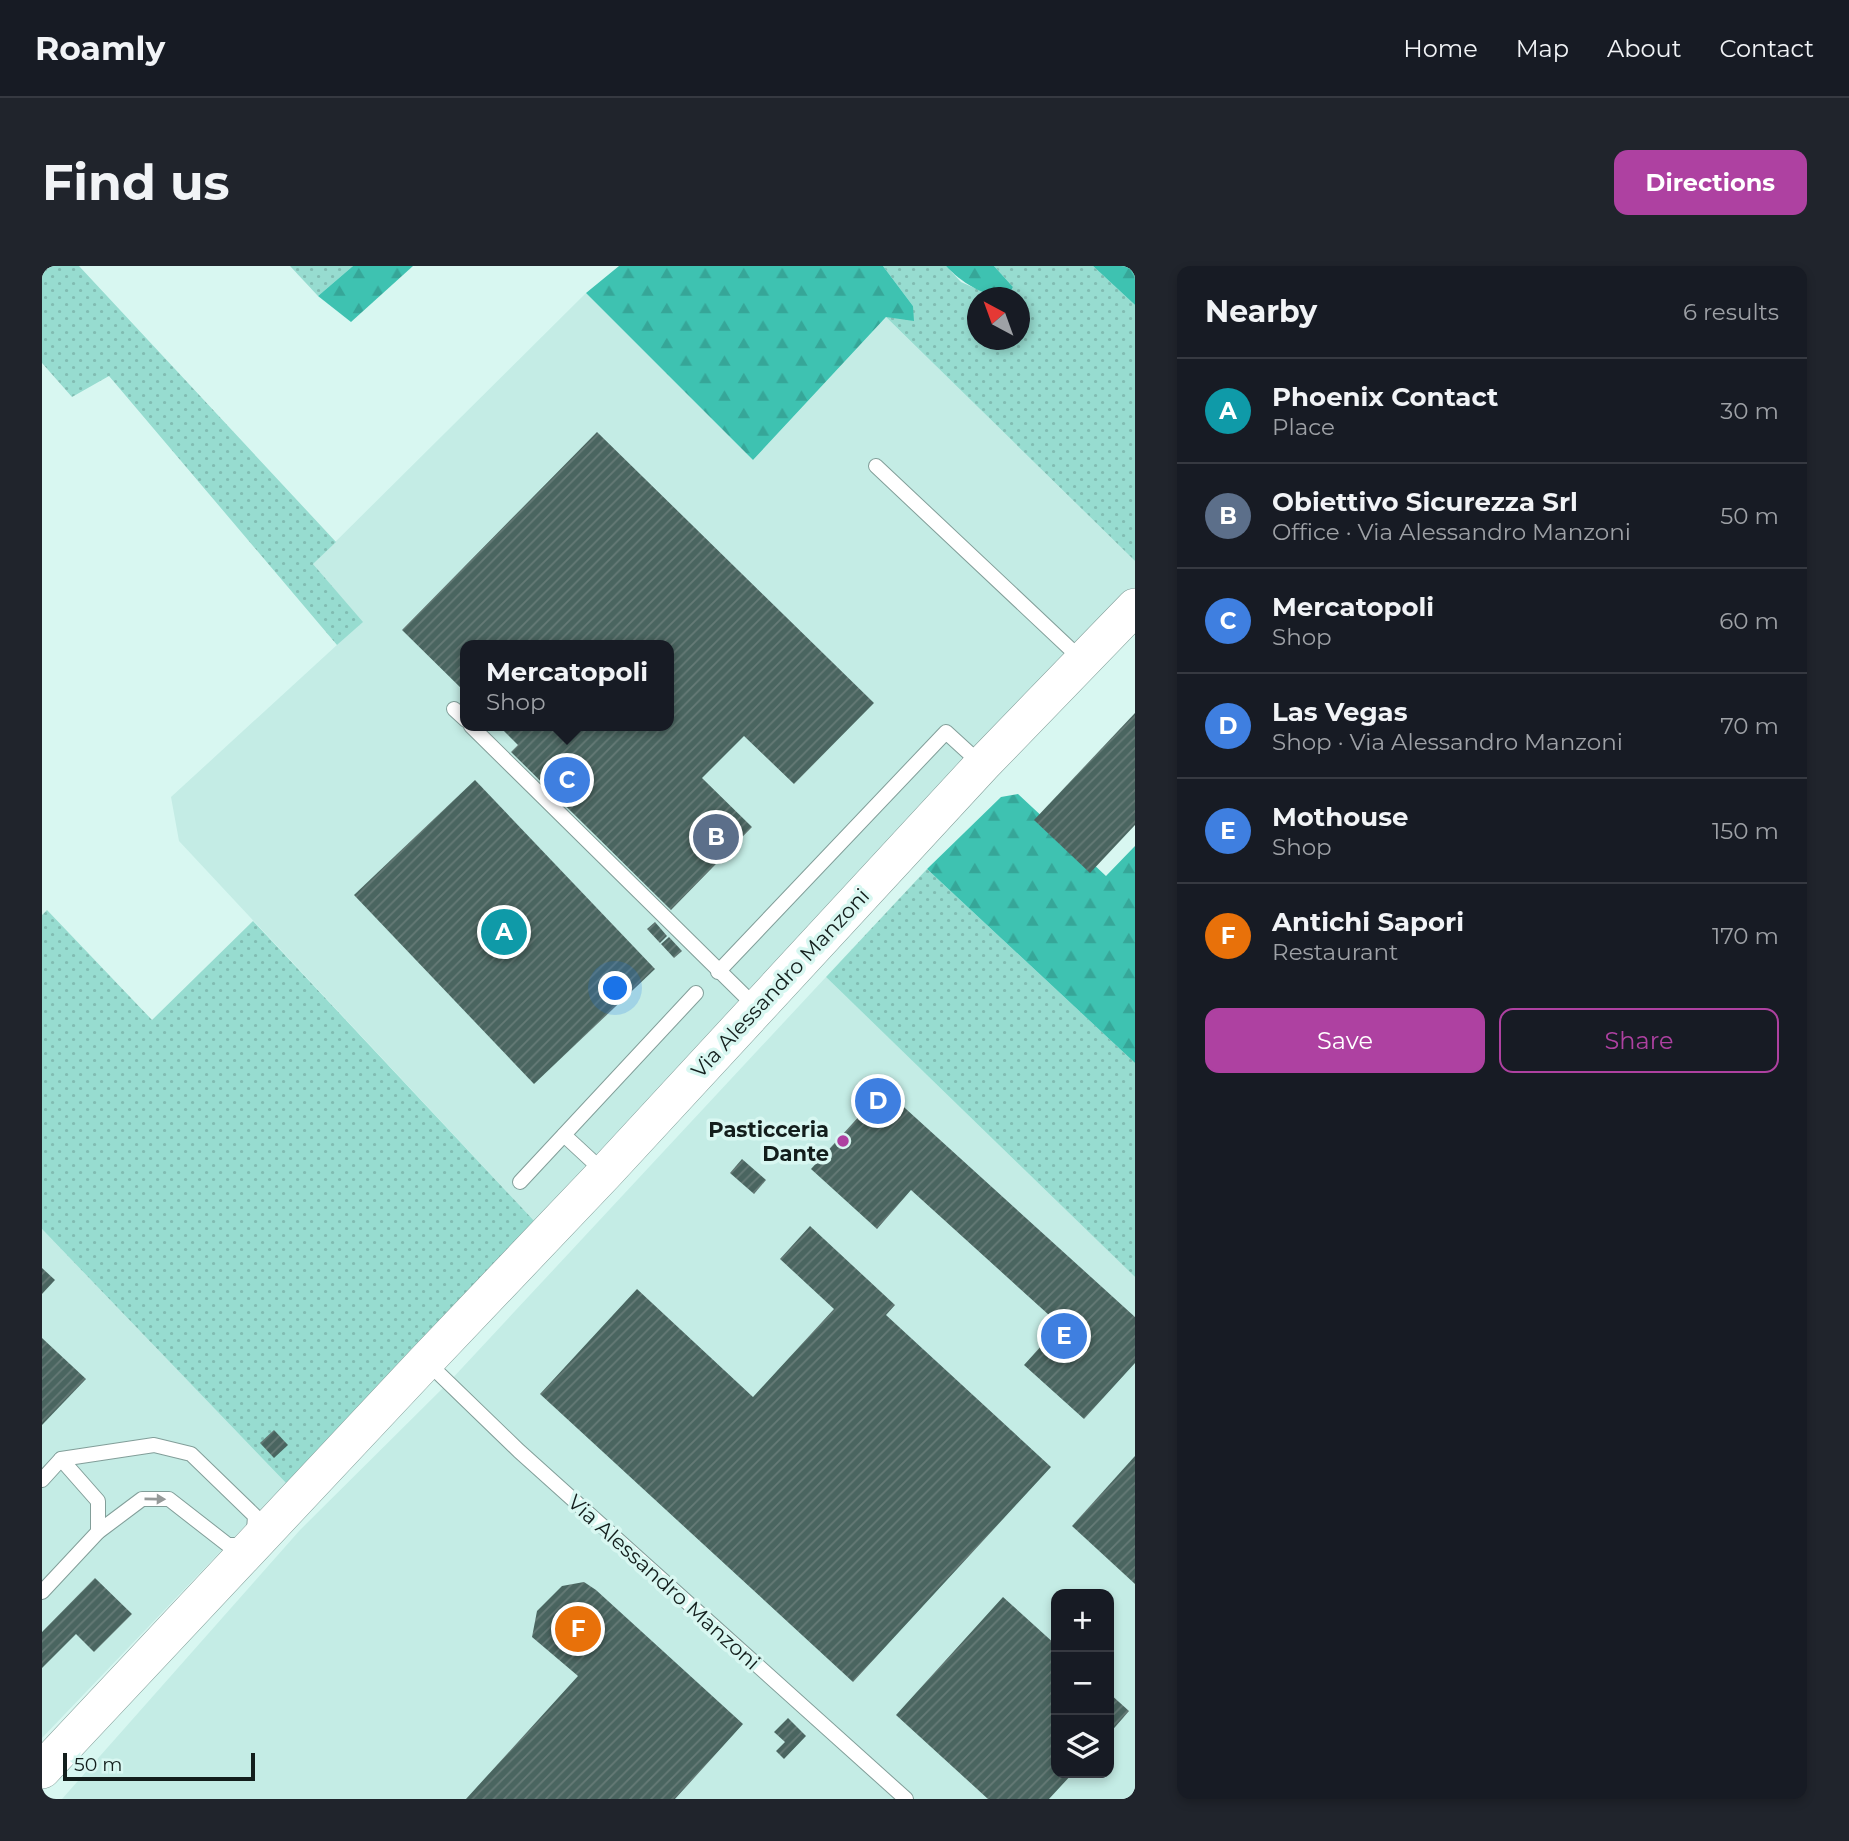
<!DOCTYPE html>
<html lang="en">
<head>
<meta charset="utf-8">
<style>
  :root { --surface:#171b24; --page:#20242c; --text:#f1f3f6; --muted:#9ea1a6; --line:#363941; --accent:#ae41a1 }
  body { margin:0; font-family:Montserrat,sans-serif; background:var(--page); color:var(--text) }
  .controls { position:absolute; right:21px; bottom:21px; display:grid; overflow:hidden; border-radius:14px; box-shadow:0 4px 10px #0003 }
  .controls button { width:63px; height:63px; display:grid; place-items:center; padding:0; border:0; border-bottom:2px solid var(--line); background:var(--surface); color:var(--text); font:35px sans-serif }
  .compass { position:absolute; left:925px; top:21px; width:63px; height:63px; border-radius:50%; background:var(--surface); box-shadow:0 4px 10px #0003; rotate:319deg }
  .scale { position:absolute; left:21px; bottom:18px; width:192px; box-sizing:border-box; padding-left:7px; border:4px solid #131e1c; border-top:0; font-size:19px; line-height:24px; white-space:nowrap; color:#131e1c; -webkit-text-stroke:5px #d8f7f1; paint-order:stroke }
  .you { position:absolute; left:574px; top:723px; width:24px; height:24px; margin:-18px; border:5px solid #fff; border-radius:50%; background:#1a73e8; box-shadow:0 0 0 10px #1a73e833 }
  .badge { display:grid; place-items:center; width:46px; height:46px; border-radius:50%; background:var(--accent); color:#fff; font-size:23px; font-weight:700 }
  .pin { position:absolute; translate:-50% -50%; border:4px solid #fff; box-shadow:0 2px 7px #0006 }
  .popup { position:absolute; left:418px; top:374px; width:214px; height:91px; box-sizing:border-box; display:grid; place-content:center; border-radius:14px; background:var(--surface); filter:drop-shadow(0 2px 5px #0005); font-size:23px; white-space:nowrap; color:var(--muted) }
  .popup b { font-size:26px; color:var(--text) }
  .popup::after { content:''; position:absolute; left:50%; top:100%; margin-left:-14px; border:14px solid transparent; border-top-color:var(--surface) }
  .list { margin:0; padding:0; list-style:none }
  h2 { display:flex; justify-content:space-between; align-items:center; height:91px; margin:0; padding:0 28px; font-size:30px }
  h2 small { font-size:23px; font-weight:400; color:var(--muted) }
  .list li { display:grid; grid-template-columns:46px 1fr auto; gap:21px; align-items:center; box-sizing:border-box; height:105px; padding:0 28px; border-top:2px solid var(--line) }
  .list b { display:block; font-size:26px; white-space:nowrap }
  .list p { margin:0; font-size:23px; white-space:nowrap; color:var(--muted) }
  .list em { font-size:23px; font-style:normal; color:var(--muted) }
  .actions { display:flex; gap:14px; padding:21px 28px }
  .actions a { flex:1; padding:16px 0; border:2px solid var(--accent); border-radius:14px; text-align:center; font-size:24px; color:var(--accent) }
  .actions .main { background:var(--accent); color:#fff }
  .icon { flex:none; width:38px; height:38px; fill:none; stroke:currentColor; stroke-width:2; stroke-linecap:round; stroke-linejoin:round }
  .map { position:relative; flex:none; width:1093px; height:1533px; overflow:hidden; border-radius:14px }
  header { display:flex; align-items:center; gap:42px; box-sizing:border-box; height:98px; padding:0 35px; background:var(--surface); border-bottom:2px solid var(--line) }
  header strong { font-size:33px }
  nav { display:flex; gap:38px; margin-inline-start:auto; font-size:24px }
  .intro { display:flex; align-items:center; justify-content:space-between; box-sizing:border-box; height:168px; padding:0 42px }
  h1 { margin:0; font-size:49px }
  .button { padding:18px 32px; border-radius:14px; background:var(--accent); color:#fff; font-size:24px; font-weight:700 }
  main { display:flex; gap:42px; padding:0 42px }
  aside { flex:1; background:var(--surface); border-radius:14px; box-shadow:0 4px 10px #0003 }
  .map>svg:first-child { display:block }
  .built { fill:#c4ece5; fill-rule:evenodd }
  .grass { fill:url(#grass-dots) }
  .forest { fill:url(#forest-firs) }
  .building { fill:url(#building-hatch) }
  .lines { fill:none; stroke-linecap:round; stroke-linejoin:round }
  .lane-casing { stroke:#829e99; stroke-width:16 }
  .secondary-casing { stroke:#829e99; stroke-width:38 }
  .lane { stroke:#fff; stroke-width:14 }
  .secondary { stroke:#fff; stroke-width:37 }
  .oneway { fill:#959a99 }
  .poi-dot { fill:#ae41a1; stroke:#d8f7f1; stroke-width:2.5 }
  .labels { text-anchor:middle; dominant-baseline:central; stroke-width:7; stroke-linejoin:round; paint-order:stroke }
  .street-label { font-size:21px; fill:#131e1c; stroke:#d8f7f1 }
  .poi-label { font-size:21px; font-weight:bold; fill:#131e1c; stroke:#d8f7f1; text-anchor:end }
</style>
</head>
<body>
<header>
<strong>Roamly</strong>
<nav><a>Home</a><a>Map</a><a>About</a><a>Contact</a></nav>
</header>
<div class="intro"><h1>Find us</h1><a class="button">Directions</a></div>
<main>
<div class="map">
<svg width="1093" height="1533" viewBox="0 0 1093 1533">
  <defs>
    <pattern id="grass-dots" width="8" height="8" patternUnits="userSpaceOnUse" patternTransform="scale(1.75)"><rect width="8" height="8" fill="#97dcd0"/><path d="M2 2h.1M6 6h.1" fill="none" stroke="#81bcb2" stroke-width="1.8" stroke-linecap="round"/></pattern>
    <pattern id="forest-firs" width="22" height="20" patternUnits="userSpaceOnUse" patternTransform="scale(1.75)"><rect width="22" height="20" fill="#3ec2b1"/><path d="M5 1l3.5 6h-7zM16 11l3.5 6h-7z" fill="#36a698"/></pattern>
    <pattern id="building-hatch" width="6" height="6" patternUnits="userSpaceOnUse" patternTransform="scale(1.75)"><rect width="6" height="6" fill="#4a6560"/><path d="M-1 1l2-2M0 6l6-6M5 7l2-2" fill="none" stroke="#667b77"/></pattern>
  </defs>
  <rect width="100%" height="100%" fill="#d8f7f1"/>
  <g class="built">
    <path d="M 544,27 L 711,194 L 844,51 L 1093,295 L 1093,329 L 495,958 L 137,575 L 129,531 L 320,356 L 271,298 ZM 424,379 L 626,379 L 626,460 L 424,460 Z"/>
    <path d="M 784,711 L 1093,1011 L 1093,1533 L 20,1533 L 258,1264 L 407,1116 ZM 1014,1328 L 1067,1328 L 1067,1507 L 1014,1507 Z"/>
    <polygon points="0,963 244,1217 0,1472"/>
  </g>
  <g class="grass">
    <polygon points="0,0 37,0 294,276 271,298 321,356 295,379 67,110 30,131 0,97"/>
    <polygon points="248,0 311,0 276,30"/>
    <polygon points="841,0 904,0 919,16 953,31 936,32 936,74 978,74 978,32 966,31 971,21 952,0 1051,0 1093,39 1093,295 844,51 871,40"/>
    <polygon points="885,603 1093,797 1093,1011 784,711"/>
    <polygon points="5,644 110,754 211,655 495,958 244,1217 0,963 0,649"/>
  </g>
  <g class="forest">
    <polygon points="311,0 371,0 309,56 276,30"/>
    <polygon points="577,0 841,0 871,40 872,55 844,51 711,194 544,27"/>
    <path d="M 904,0 L 952,0 L 971,21 L 966,31 C 943,32 919,16 904,0 Z"/>
    <polygon points="1051,0 1093,0 1093,39"/>
    <polygon points="976,528 1064,610 1093,580 1093,797 885,603 959,531"/>
  </g>
  <g class="building">
    <polygon points="555,166 832,437 752,518 702,470 660,512 710,561 629,644 469,486 476,479 457,460 626,460 626,379 424,379 424,427 360,364"/>
    <polygon points="1093,447 1093,559 1048,607 992,554"/>
    <polygon points="433,514 613,703 492,818 312,629"/>
    <polygon points="613,656 625,670 618,677 605,663"/>
    <polygon points="627,671 640,685 632,692 619,678"/>
    <polygon points="842,823 1093,1051 1093,1097 1042,1153 982,1099 1018,1059 869,924 835,963 769,903"/>
    <polygon points="700,893 724,914 712,928 688,907"/>
    <polygon points="768,960 853,1039 844,1049 1009,1201 811,1416 498,1128 595,1023 711,1131 792,1043 738,993"/>
    <polygon points="0,1002 13,1014 0,1028"/>
    <polygon points="0,1072 44,1113 0,1159"/>
    <polygon points="232,1164 246,1179 232,1192 218,1177"/>
    <polygon points="1093,1190 1093,1318 1030,1260"/>
    <polygon points="53,1312 90,1348 52,1386 34,1368 0,1402 0,1366"/>
    <polygon points="542,1316 554,1324 701,1458 633,1533 424,1533 536,1410 490,1371 495,1345 520,1320"/>
    <polygon points="961,1331 1014,1379 1014,1507 1031,1507 1007,1533 946,1533 854,1449"/>
    <polygon points="1067,1427 1087,1445 1067,1468"/>
    <polygon points="746,1452 764,1470 742,1493 734,1485 743,1476 732,1466"/>
  </g>
  <g class="lines">
    <defs>
      <g id="lane">
        <polyline points="834,200 1040,394"/>
        <polyline points="412,443 424,454"/>
        <polyline points="429,460 714,741"/>
        <polyline points="676,706 904,466 939,498"/>
        <polyline points="522,869 562,906"/>
        <polyline points="478,916 654,727"/>
        <polyline points="385,1096 477,1185 864,1533"/>
        <polyline points="0,1214 19,1193 56,1235 56,1266"/>
        <polyline points="0,1326 56,1266 100,1233 127,1233 186,1279 211,1279 213,1250 149,1188 112,1179 19,1193"/>
      </g>
      <polyline id="secondary" points="0,1504 384,1095 563,907 940,499 1093,341"/>
    </defs>
    <use href="#lane" class="lane-casing"/>
    <use href="#secondary" class="secondary-casing"/>
    <use href="#lane" class="lane"/>
    <use href="#secondary" class="secondary"/>
  </g>
  <defs><path id="oneway-solid" d="M-6-.8H1V-3.2L6.5 0L1 3.2V.8H-6Z" transform="scale(1.75)"/></defs>
  <use class="oneway" href="#oneway-solid" transform="translate(113 1233) rotate(1)"/>
  <circle class="poi-dot" cx="801" cy="875" r="7"/>
  <g class="labels">
    <g class="street-label">
      <text transform="translate(738 717) rotate(-47)">Via Alessandro Manzoni</text>
      <text transform="translate(622 1316) rotate(42)">Via Alessandro Manzoni</text>
    </g>
    <g class="poi-label">
      <text x="787" y="863">Pasticceria<tspan x="787" dy="24">Dante</tspan></text>
    </g>
  </g>
</svg>
<div class="controls">
<button>+</button>
<button>−</button>
<button><svg class="icon" aria-label="layers" viewBox="0 0 24 24"><path d="M12 4l9 5-9 5-9-5zM3 14l9 5 9-5"/></svg></button>
</div>
<svg class="compass" viewBox="-18 -18 36 36"><path d="M0-13l5 13h-10z" fill="#e53935"/><path d="M0 13l5-13h-10z" fill="#9ea1a6"/></svg>
<div class="scale">50 m</div>
<div class="you"></div>
<div class="pin badge" style="left:462px;top:666px;background:#0f9aa8">A</div>
<div class="pin badge" style="left:674px;top:571px;background:#5c6f8a">B</div>
<div class="pin badge" style="left:525px;top:514px;background:#3f7fe0">C</div>
<div class="popup"><b>Mercatopoli</b>Shop</div>
<div class="pin badge" style="left:836px;top:835px;background:#3f7fe0">D</div>
<div class="pin badge" style="left:1022px;top:1070px;background:#3f7fe0">E</div>
<div class="pin badge" style="left:536px;top:1363px;background:#e8710a">F</div>
</div>
<aside>
<h2>Nearby<small>6 results</small></h2>
<ul class="list">
<li><span class="badge" style="background:#0f9aa8">A</span><div><b>Phoenix Contact</b><p>Place</p></div><em>30 m</em></li>
<li><span class="badge" style="background:#5c6f8a">B</span><div><b>Obiettivo Sicurezza Srl</b><p>Office · Via Alessandro Manzoni</p></div><em>50 m</em></li>
<li><span class="badge" style="background:#3f7fe0">C</span><div><b>Mercatopoli</b><p>Shop</p></div><em>60 m</em></li>
<li><span class="badge" style="background:#3f7fe0">D</span><div><b>Las Vegas</b><p>Shop · Via Alessandro Manzoni</p></div><em>70 m</em></li>
<li><span class="badge" style="background:#3f7fe0">E</span><div><b>Mothouse</b><p>Shop</p></div><em>150 m</em></li>
<li><span class="badge" style="background:#e8710a">F</span><div><b>Antichi Sapori</b><p>Restaurant</p></div><em>170 m</em></li>
</ul>
<div class="actions"><a class="main">Save</a><a>Share</a></div>
</aside>
</main>
</body>
</html>
